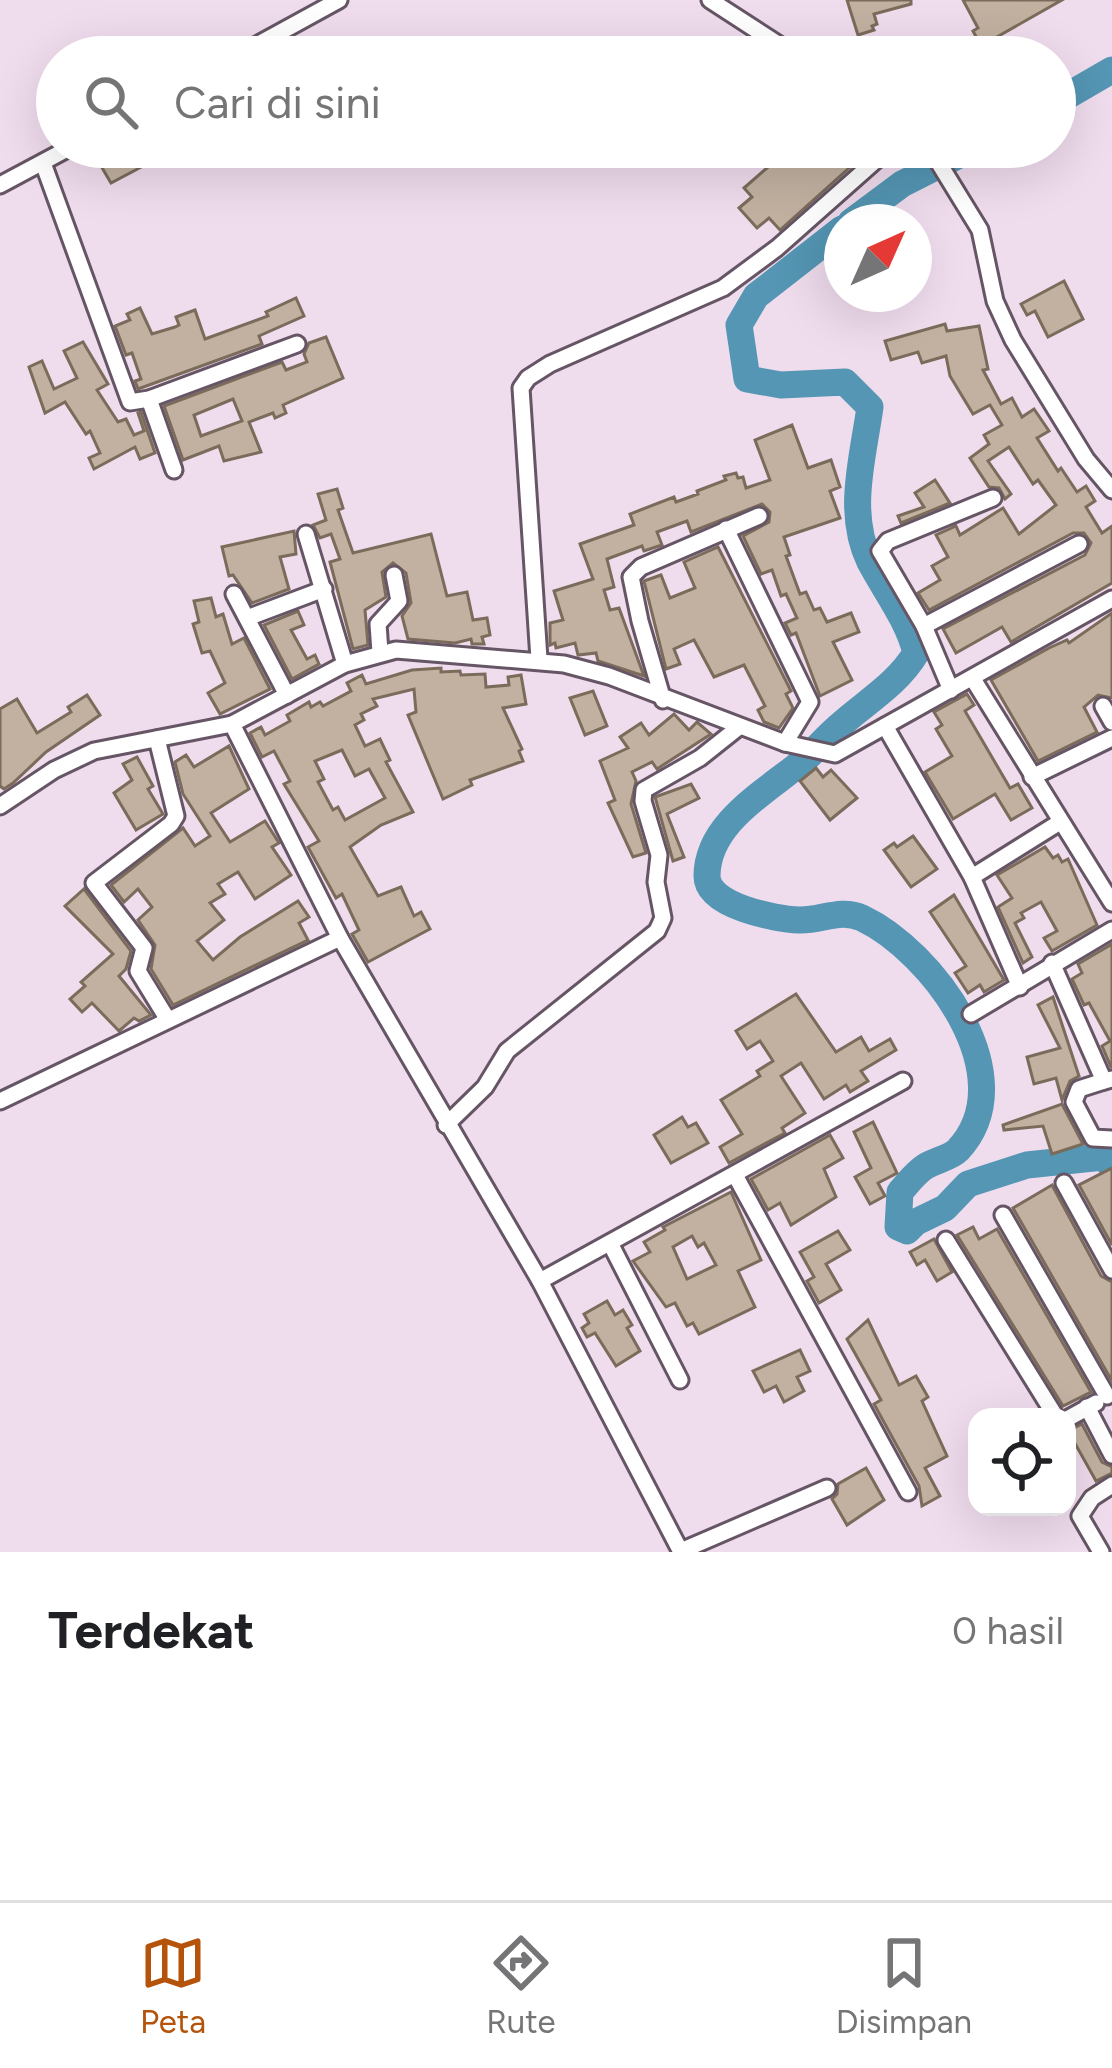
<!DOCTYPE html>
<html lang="id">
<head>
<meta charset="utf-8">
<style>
  :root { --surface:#fff; --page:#f2f2f2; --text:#202124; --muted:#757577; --line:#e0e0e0; --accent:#b45309 }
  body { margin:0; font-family:Figtree,sans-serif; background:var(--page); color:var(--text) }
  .controls { position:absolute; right:36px; bottom:36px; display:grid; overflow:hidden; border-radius:24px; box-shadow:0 12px 48px #0002 }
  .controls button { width:108px; height:108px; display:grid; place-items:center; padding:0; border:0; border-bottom:3px solid var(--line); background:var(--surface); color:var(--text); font:60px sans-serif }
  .compass { position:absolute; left:824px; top:204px; width:108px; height:108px; border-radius:50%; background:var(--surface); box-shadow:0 12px 48px #0002; rotate:45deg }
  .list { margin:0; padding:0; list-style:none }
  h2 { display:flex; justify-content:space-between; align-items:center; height:156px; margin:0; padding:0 48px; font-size:51px }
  h2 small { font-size:39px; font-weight:400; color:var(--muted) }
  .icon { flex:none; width:66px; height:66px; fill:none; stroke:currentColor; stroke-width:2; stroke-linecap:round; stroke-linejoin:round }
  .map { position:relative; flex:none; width:1112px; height:1552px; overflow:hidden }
  .search { position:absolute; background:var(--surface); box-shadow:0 12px 48px #0002; left:36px; right:36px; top:36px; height:132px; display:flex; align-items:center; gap:30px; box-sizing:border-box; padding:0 42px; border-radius:66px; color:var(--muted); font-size:45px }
  .sheet { height:348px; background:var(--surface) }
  nav { display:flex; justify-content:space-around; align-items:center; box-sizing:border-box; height:168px; border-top:3px solid var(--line); background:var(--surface); font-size:33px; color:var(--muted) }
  nav a { display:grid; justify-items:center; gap:6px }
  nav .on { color:var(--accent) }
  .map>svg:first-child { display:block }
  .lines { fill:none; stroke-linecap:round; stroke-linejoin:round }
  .river { stroke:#5496b4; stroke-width:27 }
  .building { fill:#c2b1a1; stroke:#7a6b5b; stroke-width:3; fill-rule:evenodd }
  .minor-casing { stroke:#665665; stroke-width:21 }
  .minor { stroke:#fff; stroke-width:15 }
</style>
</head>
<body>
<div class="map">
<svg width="1112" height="1552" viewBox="0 0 1112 1552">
  <rect width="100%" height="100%" fill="#efdced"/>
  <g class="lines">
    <g class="river">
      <polyline points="1055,103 1112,70"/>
      <polyline points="851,222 902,184 975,147"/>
      <path d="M 842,229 L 756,296 L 739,325 L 747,379 L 781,385 L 845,382 L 870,407 C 863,458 846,513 870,562 C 886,592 908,620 916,653 C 897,685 864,703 837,728 C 825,738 816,750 804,760 C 769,790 707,822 707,876 C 707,906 775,919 799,920 C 821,921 840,908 862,918 C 932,951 1026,1077 958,1150 C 950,1158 936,1160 926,1166 C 916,1172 908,1183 900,1192 L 898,1227 L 907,1231 L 916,1222 L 945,1208 L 968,1184 L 1027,1165 L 1103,1157 L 1112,1166"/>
    </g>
  </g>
  <g class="building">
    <polygon points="847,0 911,0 911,4 874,14 877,24 872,26 874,30 858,35"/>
    <polygon points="963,0 1062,0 981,46 973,31 978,28"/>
    <polygon points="107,147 117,147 123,156 141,147 193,147 165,163 162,156 111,183 94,154"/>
    <polygon points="791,147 831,147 849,168 780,230 769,218 757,228 739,208 752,197 744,188"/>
    <polygon points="1064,281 1083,319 1048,337 1035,311 1027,315 1021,304"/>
    <polygon points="296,298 304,316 259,336 262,344 138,389 135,381 141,379 132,353 126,355 115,326 130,320 127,314 140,308 152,334 175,327 179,325 176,317 195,310 205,339 268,316 266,312"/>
    <polygon points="945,324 947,331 979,326 988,369 983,370 1001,404 1012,398 1022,417 1034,409 1049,431 1037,438 1058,471 1061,468 1077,492 1086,486 1095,501 1086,507 1102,533 1112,526 1112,583 1011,642 1002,627 956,653 943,629 1085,555 1091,543 1084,533 1073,533 929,610 918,593 940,580 932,566 948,557 936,535 956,526 960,535 1003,508 1019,534 1056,505 1038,480 1033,484 1009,447 988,461 1011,494 1005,499 999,488 989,487 970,458 989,444 984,435 1002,425 990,405 973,414 950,376 946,356 922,363 918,352 891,360 885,341"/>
    <path d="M 326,337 L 343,378 L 283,405 L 286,413 L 275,418 L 273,413 L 249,422 L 261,452 L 224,461 L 219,446 L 183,460 L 164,406 L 282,362 L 286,370 L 307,362 L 304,354 L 309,343 ZM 233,399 L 242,421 L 201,436 L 194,415 Z"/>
    <polygon points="83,342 108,384 97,390 118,422 126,419 134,435 144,431 138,413 141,412 155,453 140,459 135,447 94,469 89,458 100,453 90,431 86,434 65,402 45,413 29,367 42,361 54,389 77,378 64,351"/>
    <polygon points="792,425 808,468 831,460 840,487 830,491 840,518 784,537 790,555 786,556 800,594 806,592 814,610 820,608 827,622 851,613 859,632 833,642 852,680 820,696 796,633 791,635 785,623 797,618 786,594 781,596 772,570 761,574 743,536 769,522 770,512 762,504 691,532 687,521 657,532 662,545 644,551 642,546 607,559 614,587 604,590 610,610 619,608 644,676 598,661 596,653 578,655 575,643 556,648 555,643 550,645 550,623 563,620 554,591 593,579 580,544 634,525 630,514 674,497 676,502 698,494 697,491 726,480 724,476 736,473 738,478 743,477 746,488 770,480 755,440"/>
    <polygon points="935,480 950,503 901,523 898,516 924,507 915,493"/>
    <polygon points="337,489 343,508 338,510 353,553 431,534 447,596 467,592 473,620 487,618 490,635 482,637 484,644 472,644 471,639 455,643 408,639 402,616 411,603 406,573 393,563 382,572 386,597 365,610 368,645 353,649 330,562 340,559 331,534 320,538 313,525 326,520 318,494"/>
    <polygon points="294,531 296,554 280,557 289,589 252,603 233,575 229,576 222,547"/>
    <polygon points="718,547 791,691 786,694 793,708 779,728 764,722 758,710 765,706 744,665 714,677 694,640 674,649 680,664 666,669 644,581 661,575 670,598 695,588 684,562"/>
    <polygon points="211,598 216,617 223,614 232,644 244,638 270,689 220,714 208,693 225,683 210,651 202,653 193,624 199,622 194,601"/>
    <polygon points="298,611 304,625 291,630 307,659 315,655 319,664 292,679 264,625"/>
    <polygon points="1112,613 1112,698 1098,695 1084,707 1097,732 1038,761 991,680 1049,648 1067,640 1069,643"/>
    <path d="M 441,668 L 441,672 L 460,671 L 461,675 L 485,674 L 486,687 L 509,685 L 508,677 L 521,675 L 526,704 L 503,708 L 522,749 L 519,751 L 523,761 L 470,780 L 472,785 L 443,799 L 408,715 L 416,712 L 414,689 L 373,699 L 377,706 L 361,714 L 364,720 L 355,725 L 365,746 L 380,739 L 390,760 L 386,762 L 413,812 L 381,825 L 350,847 L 378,896 L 401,887 L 414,916 L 421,912 L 430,929 L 368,962 L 352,934 L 359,930 L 342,894 L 336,898 L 308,847 L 319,841 L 284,784 L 290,781 L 274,751 L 262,757 L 250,733 L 261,727 L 265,735 L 290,721 L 287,715 L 309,702 L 311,707 L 320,702 L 323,706 L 351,691 L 347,683 L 362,675 L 366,684 L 412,670 ZM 342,750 L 355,776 L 369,769 L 385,798 L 345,820 L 338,807 L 333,810 L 318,782 L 324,779 L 315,761 Z"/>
    <polygon points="593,691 607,726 585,735 570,698"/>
    <polygon points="967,694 974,705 965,711 1010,788 1018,784 1032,808 1011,820 995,794 953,819 925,772 952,756 936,729 942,725 934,712"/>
    <polygon points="87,695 100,715 46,752 13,783 4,789 0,786 0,709 17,699 37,733 71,712 68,707"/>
    <polygon points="674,714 689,730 697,722 711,734 657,769 652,762 632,772 636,781 631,804 646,853 633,857 608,803 615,800 600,761 628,748 620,737 641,723 649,735"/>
    <polygon points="229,746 249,789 211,813 230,842 265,821 279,843 272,847 291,875 255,899 238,872 218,884 225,894 210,903 224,920 197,941 213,960 240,937 298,901 309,917 299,923 308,940 173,1005 151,969 155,945 138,920 152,907 138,889 124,902 111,885 183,828 195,846 210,836 183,794 175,762 186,755 194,767"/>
    <polygon points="137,757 153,786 148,789 163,814 136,830 114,793 132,780 123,764"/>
    <polygon points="816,768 823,777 831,770 857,798 830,820 800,781"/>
    <polygon points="691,784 699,798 667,814 684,857 673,861 655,797"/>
    <polygon points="913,836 937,869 911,887 884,850 894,843 897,847"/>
    <polygon points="1045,847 1053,858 1058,855 1062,862 1068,859 1097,925 1052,951 1044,938 1057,931 1041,902 1021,913 1024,918 1015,923 1032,957 1023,963 998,907 1012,898 997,875"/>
    <polygon points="84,889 131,951 126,969 119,976 151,1015 139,1021 134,1018 119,1031 92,1003 82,1012 70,999 85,986 81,982 113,954 65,906"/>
    <polygon points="954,895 1004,980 984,992 980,985 968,993 955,973 966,966 930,912"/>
    <polygon points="1112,944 1112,1067 1111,1067 1102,1046 1110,1041 1089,1003 1084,1005 1072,979 1082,973 1078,964"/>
    <polygon points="796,994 836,1052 861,1037 869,1051 890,1039 896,1050 861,1071 868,1081 850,1092 846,1085 824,1099 801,1063 781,1076 805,1113 782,1128 785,1133 729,1163 720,1147 742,1134 721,1100 760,1076 757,1071 773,1061 760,1041 747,1049 736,1031"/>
    <polygon points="1053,997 1079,1076 1070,1081 1062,1100 1056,1078 1034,1084 1027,1057 1060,1048 1038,1005"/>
    <polygon points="1062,1104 1083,1144 1052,1154 1043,1126 1004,1130 1003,1125"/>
    <polygon points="682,1117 688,1127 696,1123 708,1143 671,1163 654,1135"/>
    <polygon points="873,1122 897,1173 878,1183 885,1196 870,1204 855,1177 871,1168 854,1132"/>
    <polygon points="830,1135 843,1158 824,1169 836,1197 791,1225 780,1203 768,1210 751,1179"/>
    <polygon points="1112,1168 1112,1245 1079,1185"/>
    <polygon points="1052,1185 1101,1276 1112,1282 1112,1381 1013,1208"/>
    <path d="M 731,1192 L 761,1260 L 738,1271 L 755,1307 L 699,1334 L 693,1323 L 687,1326 L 675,1303 L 666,1307 L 633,1261 L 650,1252 L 644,1242 L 665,1230 L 663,1227 ZM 692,1236 L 698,1247 L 704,1243 L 716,1265 L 687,1279 L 673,1247 Z"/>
    <polygon points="973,1227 979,1239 997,1229 1091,1392 1063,1406 957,1235"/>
    <polygon points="838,1231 850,1250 826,1264 841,1290 819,1303 807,1281 814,1277 800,1252"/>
    <polygon points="934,1239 952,1272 937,1281 925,1260 917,1265 910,1252"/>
    <polygon points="607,1301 615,1315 623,1310 632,1325 627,1328 640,1351 616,1366 595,1333 587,1337 582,1328 589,1323 584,1314"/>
    <polygon points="868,1320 899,1385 916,1376 928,1397 922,1401 947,1456 925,1468 940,1496 922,1506 919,1486 874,1404 881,1400 847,1339"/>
    <polygon points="800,1350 810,1371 797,1377 804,1391 784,1402 776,1386 764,1392 753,1371"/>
    <polygon points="1082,1424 1102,1462 1112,1467 1112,1473 1096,1481 1068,1431"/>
    <polygon points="866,1468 884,1500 847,1525 832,1499 837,1494 838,1484"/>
  </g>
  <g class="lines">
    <defs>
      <g id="minor">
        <polyline points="710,0 798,57"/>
        <polyline points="235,57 339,0"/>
        <polyline points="929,147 980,230 995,301 1013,340 1086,459 1112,490"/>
        <polyline points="43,163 130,402 149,399 297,344"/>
        <polyline points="0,185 71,147"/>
        <polyline points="149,399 174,470"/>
        <polyline points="726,529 810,702 785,743"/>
        <polyline points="306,534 345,664"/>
        <polyline points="234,594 287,695"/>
        <polyline points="247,618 324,589"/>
        <polyline points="924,626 1079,544"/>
        <polyline points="380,652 378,624 399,601 394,575"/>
        <polyline points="539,659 521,388 528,378 550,364 723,288 777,248 891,147"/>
        <polyline points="973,679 1112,903"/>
        <polyline points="951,690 924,626 880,551 888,541 993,498"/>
        <polyline points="663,700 640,621 631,577 641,567 759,516"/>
        <polyline points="1103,706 1112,722"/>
        <polyline points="232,724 340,938 540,1281 681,1552"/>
        <polyline points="885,726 972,877 1020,987"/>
        <polyline points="157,739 176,816 171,824 94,883 144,948 138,971 168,1020"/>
        <polyline points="1032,777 1112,738"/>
        <polyline points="0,806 54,770 94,751 232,724 345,664 396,650 564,664 609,676 785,743 835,754 1112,599"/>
        <polyline points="972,877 1060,822"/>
        <polyline points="1052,963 1100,1072 1104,1081 1112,1079"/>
        <polyline points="971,1014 1112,930"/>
        <polyline points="1104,1081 1079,1089 1074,1102 1093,1138 1112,1139"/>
        <polyline points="0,1101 340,938"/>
        <polyline points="446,1125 485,1087 507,1051 657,931 663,918 656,882 659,855 643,801 644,790 700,758 739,727"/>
        <polyline points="735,1175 908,1492"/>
        <polyline points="1064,1183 1112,1270"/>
        <polyline points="1003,1215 1107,1396"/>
        <polyline points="946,1240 1056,1417"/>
        <polyline points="610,1243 680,1380"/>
        <polyline points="540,1281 903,1081"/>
        <polyline points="1087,1407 1112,1455"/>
        <polyline points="1067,1419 1096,1403"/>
        <polyline points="681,1551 827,1488"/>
        <polyline points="1101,1552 1080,1516 1092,1498 1112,1485"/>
      </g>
    </defs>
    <use href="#minor" class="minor-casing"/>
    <use href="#minor" class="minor"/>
  </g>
</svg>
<div class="controls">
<button><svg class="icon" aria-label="locate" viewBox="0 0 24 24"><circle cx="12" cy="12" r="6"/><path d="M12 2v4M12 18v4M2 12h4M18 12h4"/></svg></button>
</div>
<svg class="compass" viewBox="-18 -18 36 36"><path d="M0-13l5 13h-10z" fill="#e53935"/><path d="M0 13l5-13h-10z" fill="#757577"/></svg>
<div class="search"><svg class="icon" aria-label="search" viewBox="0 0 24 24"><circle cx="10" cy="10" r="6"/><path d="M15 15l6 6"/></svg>Cari di sini</div>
</div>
<section class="sheet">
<h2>Terdekat<small>0 hasil</small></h2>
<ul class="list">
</ul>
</section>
<nav>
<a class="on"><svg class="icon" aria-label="map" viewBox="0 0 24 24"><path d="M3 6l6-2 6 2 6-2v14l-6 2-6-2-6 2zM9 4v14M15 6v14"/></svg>Peta</a>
<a><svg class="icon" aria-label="directions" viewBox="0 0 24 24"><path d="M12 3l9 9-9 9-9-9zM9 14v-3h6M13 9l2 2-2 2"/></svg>Rute</a>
<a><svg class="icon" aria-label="saved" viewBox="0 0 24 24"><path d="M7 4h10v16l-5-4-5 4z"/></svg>Disimpan</a>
</nav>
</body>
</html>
